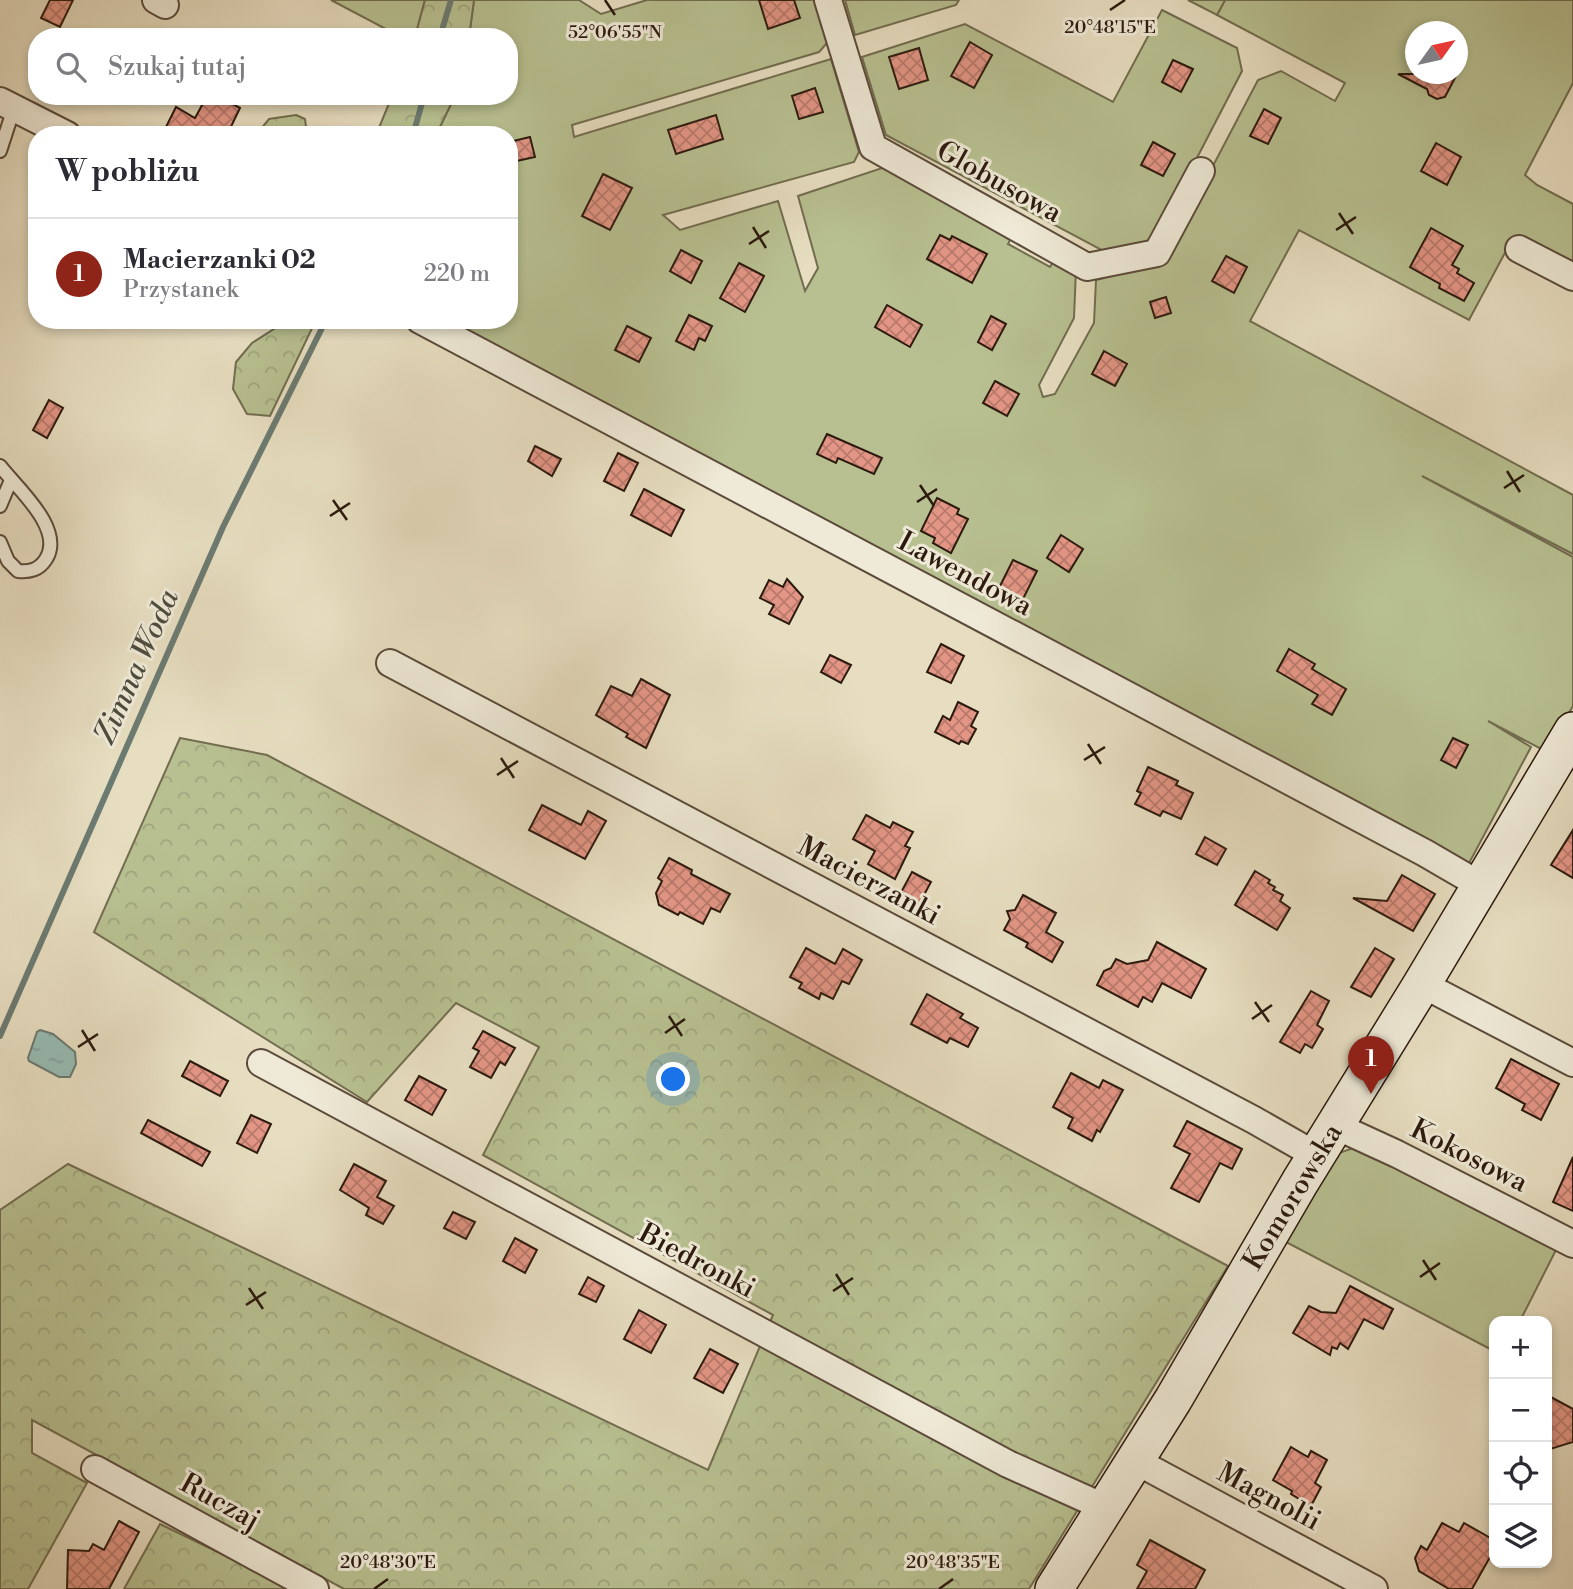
<!DOCTYPE html>
<html lang="pl">
<head>
<meta charset="utf-8">
<style>
  :root { --surface:#fff; --page:#f2f2f3; --text:#2b2b33; --muted:#7c7c81; --line:#e1e1e2; --accent:#8f2418 }
  body { margin:0; font-family:"Libre Bodoni",serif; background:var(--page); color:var(--text) }
  .controls { position:absolute; right:21px; bottom:21px; display:grid; overflow:hidden; border-radius:14px; box-shadow:0 4px 10px #0003 }
  .controls button { width:63px; height:63px; display:grid; place-items:center; padding:0; border:0; border-bottom:2px solid var(--line); background:var(--surface); color:var(--text); font:35px sans-serif }
  .compass { position:absolute; left:1405px; top:21px; width:63px; height:63px; border-radius:50%; background:var(--surface); box-shadow:0 4px 10px #0003; rotate:57deg }
  .you { position:absolute; left:674px; top:1080px; width:24px; height:24px; margin:-18px; border:5px solid #fff; border-radius:50%; background:#1a73e8; box-shadow:0 0 0 10px #1a73e833 }
  .badge { display:grid; place-items:center; width:46px; height:46px; border-radius:50%; background:var(--accent); color:#fff; font-size:23px; font-weight:700 }
  .pin { position:absolute; translate:-50% -58px; filter:drop-shadow(0 2px 4px #0008) }
  .pin::after { content:''; position:absolute; top:37px; width:24px; height:21px; background:inherit; clip-path:polygon(0 0,100% 0,50% 100%) }
  .list { margin:0; padding:0; list-style:none }
  h2 { display:flex; justify-content:space-between; align-items:center; height:91px; margin:0; padding:0 28px; font-size:30px }
  h2 small { font-size:23px; font-weight:400; color:var(--muted) }
  .list li { display:grid; grid-template-columns:46px 1fr auto; gap:21px; align-items:center; box-sizing:border-box; height:112px; padding:0 28px; border-top:2px solid var(--line) }
  .list b { display:block; font-size:26px; white-space:nowrap }
  .list p { margin:0; font-size:23px; white-space:nowrap; color:var(--muted) }
  .list em { font-size:23px; font-style:normal; color:var(--muted) }
  .icon { flex:none; width:38px; height:38px; fill:none; stroke:currentColor; stroke-width:2; stroke-linecap:round; stroke-linejoin:round }
  .map { position:relative; flex:none; width:1573px; height:1589px; overflow:hidden }
  .search { position:absolute; background:var(--surface); box-shadow:0 4px 10px #0003; left:28px; top:28px; width:490px; height:77px; display:flex; align-items:center; gap:18px; box-sizing:border-box; padding:0 24px; border-radius:28px; color:var(--muted); font-size:26px }
  .panel { position:absolute; background:var(--surface); box-shadow:0 4px 10px #0003; left:28px; top:126px; width:490px; height:203px; border-radius:28px }
  .map>svg:first-child { display:block }
  .green { fill:#b8c091; stroke:#726d50; stroke-width:2; fill-rule:evenodd }
  .forest { fill:url(#forest-crowns); stroke:#726d50; stroke-width:2 }
  .water { fill:url(#water-ripples); stroke:#6c7b72; stroke-width:2 }
  .lines { fill:none; stroke-linecap:round; stroke-linejoin:round }
  .stream { stroke:#6c7b72; stroke-width:6 }
  .building { fill:url(#building-cross-hatch); stroke:#2c1a0e; stroke-width:2 }
  .lane-casing { stroke:#5b4b3b; stroke-width:16 }
  .street-casing { stroke:#5b4b3b; stroke-width:30 }
  .secondary-casing { stroke:#2c1a0e; stroke-width:40 }
  .lane { stroke:#efead7; stroke-width:12 }
  .street { stroke:#efead7; stroke-width:26 }
  .secondary { stroke:#efead7; stroke-width:37 }
  .ticks { fill:none; stroke:#2c1a0e; stroke-width:2.5 }
  .labels { text-anchor:middle; dominant-baseline:central; stroke-width:6; stroke-linejoin:round; paint-order:stroke }
  .street-label { font-size:28px; fill:#2c1a0e; stroke:#efead7 }
  .water-label { font-size:30px; font-style:italic; fill:#4c4b40; stroke:#efead7 }
  .ticks-label { font-size:18px; text-anchor:middle; fill:#2c1a0e; stroke:#efead7; stroke-width:6; stroke-linejoin:round; paint-order:stroke }
</style>
</head>
<body>
<div class="map">
<svg width="1573" height="1589" viewBox="0 0 1573 1589">
  <defs>
    <pattern id="forest-crowns" width="20" height="18" patternUnits="userSpaceOnUse" patternTransform="scale(1.75)"><rect width="20" height="18" fill="#b8c091"/><path d="M2 6a3 3 0 1 1 6 0M12 15a3 3 0 1 1 6 0" fill="none" stroke="#9ea47c"/></pattern>
    <pattern id="water-ripples" width="26" height="14" patternUnits="userSpaceOnUse" patternTransform="scale(1.75)"><rect width="26" height="14" fill="#97bcb4"/><path d="M2 4q2-2 4 0t4 0M15 11q2-2 4 0t4 0" fill="none" stroke="#82a19a"/></pattern>
    <pattern id="building-cross-hatch" width="8" height="8" patternUnits="userSpaceOnUse" patternTransform="scale(1.75)"><rect width="8" height="8" fill="#e49686"/><path d="M0 0l8 8M0 8l8-8" fill="none" stroke="#b97a6c"/></pattern>
  </defs>
  <rect width="100%" height="100%" fill="#e7dec1"/>
  <filter id="stains"><feTurbulence type="fractalNoise" baseFrequency=".00286" numOctaves="4"/><feColorMatrix values="0 0 0 0 .2 0 0 0 0 .09 0 0 0 0 .02 0 0 0 .5 -.17"/></filter>
  <radialGradient id="worn" r=".72"><stop offset=".6" stop-color="#630" stop-opacity="0"/><stop offset="1" stop-color="#630" stop-opacity=".3"/></radialGradient>
  <g class="green">
    <polygon points="331,0 425,0 415,37 401,37"/>
    <path d="M 474,0 L 579,0 L 601,14 L 647,0 L 814,0 L 827,43 L 819,52 L 572,125 L 574,137 L 831,59 L 859,152 L 854,162 L 663,215 L 680,230 L 778,201 L 805,291 L 818,268 L 798,196 L 885,167 L 1010,240 L 1008,244 L 1050,267 L 1055,259 L 1076,269 L 1074,318 L 1039,385 L 1043,397 L 1055,394 L 1094,323 L 1096,280 L 1162,263 L 1258,80 L 1281,71 L 1335,101 L 1345,83 L 1217,15 L 1225,0 L 1573,0 L 1573,83 L 1525,175 L 1537,185 L 1573,204 L 1573,266 L 1514,236 L 1469,320 L 1299,230 L 1250,321 L 1573,495 L 1573,554 L 1422,476 L 1573,557 L 1573,706 L 1545,751 L 1488,721 L 1531,747 L 1467,867 L 436,320 L 509,320 L 509,135 L 436,135 L 455,96 L 509,96 L 509,37 L 469,37 ZM 1416,32 L 1458,32 L 1458,74 L 1416,74 Z"/>
    <polygon points="845,0 959,0 956,5 855,35"/>
    <polygon points="1162,10 1237,48 1242,71 1159,231 1137,249 1109,254 886,135 862,57 965,24 1113,102"/>
    <polygon points="1359,1146 1557,1248 1520,1321 1494,1321 1494,1351 1286,1242 1336,1154"/>
  </g>
  <g class="forest">
    <polygon points="425,0 474,0 469,37 415,37"/>
    <polygon points="1188,0 1225,0 1217,15"/>
    <polygon points="392,96 455,96 436,135 376,135"/>
    <polygon points="296,115 305,119 307,135 256,135 269,119"/>
    <polygon points="288,320 316,320 270,416 247,414 233,389 236,362 252,343"/>
    <polygon points="180,738 267,755 1228,1266 1029,1589 344,1589 32,1420 32,1453 87,1483 28,1589 0,1589 0,1210 68,1164 708,1470 773,1315 483,1155 539,1047 456,1003 367,1102 94,932"/>
    <polygon points="160,1524 294,1589 124,1589"/>
  </g>
  <polygon class="water" points="40,1030 53,1034 75,1052 76,1064 70,1077 59,1077 29,1061 28,1058 37,1032"/>
  <g class="lines">
    <g class="stream">
      <polyline points="440,37 451,0"/>
      <polyline points="413,135 424,96"/>
      <polyline points="0,1036 223,527 326,320"/>
    </g>
  </g>
  <g class="building">
    <polygon points="50,0 73,0 60,27 41,18"/>
    <polygon points="759,0 794,0 800,18 768,29"/>
    <polygon points="970,42 992,55 974,88 951,76"/>
    <polygon points="919,48 928,80 899,89 889,57"/>
    <polygon points="1173,60 1193,69 1181,92 1162,82"/>
    <polygon points="1398,74 1457,74 1445,97 1437,99 1429,95 1427,89"/>
    <polygon points="815,88 823,112 799,119 792,96"/>
    <polygon points="207,96 232,96 229,102 240,108 227,135 162,135 176,107 195,118"/>
    <polygon points="1264,109 1281,118 1268,144 1250,136"/>
    <polygon points="716,115 723,139 676,154 668,130"/>
    <polygon points="530,137 535,157 512,162 509,142"/>
    <polygon points="1153,142 1175,154 1163,176 1141,165"/>
    <polygon points="1436,143 1461,157 1447,185 1421,171"/>
    <polygon points="603,174 632,188 610,230 582,216"/>
    <polygon points="1431,228 1463,246 1452,265 1459,269 1457,273 1474,283 1464,301 1439,288 1440,284 1410,267"/>
    <polygon points="940,235 950,240 952,236 987,254 972,283 927,259"/>
    <polygon points="681,250 702,261 691,283 670,271"/>
    <polygon points="1226,256 1247,267 1234,293 1212,281"/>
    <polygon points="739,263 764,276 745,312 720,298"/>
    <polygon points="1166,297 1171,313 1155,318 1150,302"/>
    <polygon points="887,305 922,325 910,347 875,327"/>
    <polygon points="689,315 712,326 705,341 699,338 694,350 676,341"/>
    <polygon points="991,316 1006,324 992,350 978,342"/>
    <polygon points="627,326 651,338 639,362 615,350"/>
    <polygon points="1104,351 1127,364 1115,386 1092,374"/>
    <polygon points="995,381 1019,394 1007,416 983,403"/>
    <polygon points="49,400 63,408 47,438 33,430"/>
    <polygon points="827,434 882,458 874,474 838,458 836,463 817,454"/>
    <polygon points="535,446 561,459 552,476 528,461"/>
    <polygon points="618,453 638,463 624,491 604,481"/>
    <polygon points="644,489 684,510 671,536 631,515"/>
    <polygon points="937,498 959,509 957,514 968,519 951,553 933,543 935,538 921,531"/>
    <polygon points="1061,535 1083,549 1069,572 1047,558"/>
    <polygon points="1013,560 1037,571 1023,599 999,588"/>
    <polygon points="787,579 803,597 789,624 769,614 774,605 760,598 769,580 783,587"/>
    <polygon points="941,644 964,656 951,683 927,672"/>
    <polygon points="1289,649 1315,664 1312,669 1346,689 1332,715 1312,704 1318,695 1277,671"/>
    <polygon points="830,655 851,665 841,683 821,672"/>
    <polygon points="641,679 670,695 646,748 626,737 628,734 596,715 611,686 632,696"/>
    <polygon points="958,702 978,712 971,726 976,729 968,744 961,741 959,744 935,732 943,716 950,720"/>
    <polygon points="1453,738 1468,745 1456,768 1441,760"/>
    <polygon points="1148,767 1178,781 1176,785 1193,793 1181,819 1163,811 1160,816 1135,804 1141,793 1137,791"/>
    <polygon points="542,805 581,825 588,811 606,821 585,859 529,830"/>
    <polygon points="866,815 890,828 893,822 913,832 905,846 910,848 895,879 868,864 875,851 853,839"/>
    <polygon points="1573,830 1573,878 1551,865"/>
    <polygon points="1205,837 1226,849 1217,865 1196,854"/>
    <polygon points="669,858 692,870 691,874 730,894 720,912 711,908 703,924 680,912 678,915 659,905 656,893 662,881 658,878"/>
    <polygon points="1255,871 1270,880 1268,883 1275,887 1273,890 1283,895 1280,901 1290,908 1277,930 1235,905"/>
    <polygon points="912,872 931,882 918,906 899,896"/>
    <polygon points="1402,875 1435,894 1413,931 1353,898 1387,901"/>
    <polygon points="1023,895 1056,913 1046,932 1063,942 1052,962 1026,947 1028,943 1004,930 1010,919 1007,911 1015,910"/>
    <polygon points="1157,942 1206,969 1191,998 1162,983 1152,1002 1143,997 1138,1007 1097,985 1104,971 1111,968 1116,959 1127,964 1148,960"/>
    <polygon points="806,948 835,964 843,949 862,960 849,984 842,981 833,999 821,993 819,999 799,988 802,983 790,977"/>
    <polygon points="1375,948 1394,959 1371,997 1351,987"/>
    <polygon points="1311,991 1329,1001 1317,1025 1323,1029 1312,1048 1305,1044 1300,1053 1280,1042"/>
    <polygon points="927,994 963,1014 960,1018 978,1028 968,1047 950,1038 947,1043 911,1024"/>
    <polygon points="483,1031 515,1048 505,1065 500,1062 491,1078 470,1067 479,1051 473,1048"/>
    <polygon points="1511,1059 1559,1084 1541,1120 1522,1110 1525,1104 1496,1088"/>
    <polygon points="190,1061 228,1081 220,1096 182,1076"/>
    <polygon points="1071,1073 1099,1088 1103,1080 1123,1090 1100,1132 1097,1130 1092,1141 1068,1128 1073,1118 1053,1107"/>
    <polygon points="419,1076 446,1090 432,1115 405,1100"/>
    <polygon points="251,1115 271,1124 257,1153 237,1143"/>
    <polygon points="148,1120 210,1152 202,1166 141,1133"/>
    <polygon points="1187,1121 1242,1149 1232,1169 1220,1163 1199,1202 1171,1188 1190,1154 1174,1146"/>
    <polygon points="1573,1157 1573,1211 1553,1202"/>
    <polygon points="354,1164 386,1181 377,1197 394,1206 383,1224 366,1215 369,1208 340,1190"/>
    <polygon points="453,1212 475,1222 466,1239 444,1228"/>
    <polygon points="515,1238 537,1250 525,1273 503,1261"/>
    <polygon points="588,1277 604,1286 596,1302 579,1294"/>
    <polygon points="1350,1286 1393,1309 1383,1329 1364,1319 1348,1349 1340,1343 1337,1349 1332,1347 1330,1355 1293,1333 1309,1306 1321,1312 1336,1313"/>
    <polygon points="639,1310 666,1325 651,1353 624,1339"/>
    <polygon points="710,1349 738,1364 723,1393 694,1378"/>
    <polygon points="1547,1395 1573,1409 1573,1442 1547,1450"/>
    <polygon points="1291,1447 1308,1457 1311,1451 1327,1460 1315,1483 1321,1487 1311,1506 1291,1494 1292,1491 1273,1480"/>
    <polygon points="119,1521 139,1532 109,1589 67,1589 68,1550 89,1551 93,1544 104,1550"/>
    <polygon points="1442,1523 1459,1532 1464,1523 1494,1540 1494,1550 1472,1589 1449,1589 1419,1571 1415,1558 1421,1546 1427,1550"/>
    <polygon points="1150,1540 1205,1570 1195,1589 1137,1589 1147,1571 1137,1565"/>
  </g>
  <g class="lines">
    <defs>
      <g id="lane">
        <polyline points="0,151 14,108"/>
        <path d="M 0,466 C 17,488 65,529 46,559 C 39,570 30,572 18,571 L 8,561 L 0,542"/>
        <polyline points="0,506 11,480"/>
      </g>
      <g id="street">
        <polyline points="156,0 165,5"/>
        <polyline points="828,0 873,147 1087,267 1157,253 1201,171"/>
        <polyline points="0,101 67,135"/>
        <polyline points="1519,249 1573,277"/>
        <polyline points="420,320 1425,853 1480,885"/>
        <polyline points="390,663 1254,1120 1317,1156"/>
        <polyline points="1422,984 1573,1063"/>
        <polyline points="261,1063 1008,1464 1106,1508"/>
        <polyline points="1336,1126 1397,1154 1573,1244"/>
        <polyline points="1134,1460 1374,1589"/>
        <polyline points="95,1469 315,1589"/>
      </g>
      <polyline id="secondary" points="1054,1589 1173,1400 1300,1182 1422,984 1573,731"/>
    </defs>
    <use href="#lane" class="lane-casing"/>
    <use href="#street" class="street-casing"/>
    <use href="#secondary" class="secondary-casing"/>
    <use href="#lane" class="lane"/>
    <use href="#street" class="street"/>
    <use href="#secondary" class="secondary"/>
  </g>
  <path class="ticks" d="M 605,0 L 615,15M 1110,10 L 1125,0M 1339,213 L 1353,234M 753,227 L 766,248M 1336,230 L 1356,217M 749,244 L 769,231M 1507,471 L 1520,492M 920,485 L 934,506M 1504,488 L 1524,475M 333,500 L 347,520M 917,502 L 937,489M 330,516 L 350,503M 1088,744 L 1101,764M 501,758 L 514,778M 1084,760 L 1105,747M 497,775 L 518,761M 1255,1002 L 1269,1022M 669,1016 L 682,1036M 1252,1019 L 1272,1005M 82,1030 L 95,1051M 665,1033 L 685,1019M 78,1047 L 98,1034M 1423,1260 L 1436,1280M 836,1274 L 849,1295M 1420,1277 L 1440,1263M 249,1288 L 263,1309M 833,1291 L 853,1278M 246,1305 L 266,1292M 374,1589 L 388,1579M 939,1589 L 953,1579"/>
  <g class="labels">
    <g class="street-label">
      <text transform="translate(999 182) rotate(29)">Globusowa</text>
      <text transform="translate(965 574) rotate(28)">Lawendowa</text>
      <text transform="translate(869 881) rotate(28)">Macierzanki</text>
      <text transform="translate(1469 1156) rotate(27)">Kokosowa</text>
      <text transform="translate(1293 1197) rotate(-59)">Komorowska</text>
      <text transform="translate(697 1261) rotate(28)">Biedronki</text>
      <text transform="translate(1269 1497) rotate(28)">Magnolii</text>
      <text transform="translate(220 1502) rotate(29)">Ruczaj</text>
    </g>
    <g class="water-label">
      <text transform="translate(137 667) rotate(-66)">Zimna Woda</text>
    </g>
  </g>
  <g class="ticks-label">
    <text x="1110" y="33">20°48'15"E</text>
    <text x="615" y="38">52°06'55"N</text>
    <text x="388" y="1568">20°48'30"E</text>
    <text x="953" y="1568">20°48'35"E</text>
  </g>
  <rect width="100%" height="100%" filter="url(#stains)"/>
  <rect width="100%" height="100%" fill="url(#worn)"/>
</svg>
<div class="controls">
<button>+</button>
<button>−</button>
<button><svg class="icon" aria-label="locate" viewBox="0 0 24 24"><circle cx="12" cy="12" r="6"/><path d="M12 2v4M12 18v4M2 12h4M18 12h4"/></svg></button>
<button><svg class="icon" aria-label="layers" viewBox="0 0 24 24"><path d="M12 4l9 5-9 5-9-5zM3 14l9 5 9-5"/></svg></button>
</div>
<svg class="compass" viewBox="-18 -18 36 36"><path d="M0-13l5 13h-10z" fill="#e53935"/><path d="M0 13l5-13h-10z" fill="#7c7c81"/></svg>
<div class="you"></div>
<div class="pin badge" style="left:1371px;top:1094px">1</div>
<div class="search"><svg class="icon" aria-label="search" viewBox="0 0 24 24"><circle cx="10" cy="10" r="6"/><path d="M15 15l6 6"/></svg>Szukaj tutaj</div>
<section class="panel">
<h2>W pobliżu<small></small></h2>
<ul class="list">
<li><span class="badge">1</span><div><b>Macierzanki 02</b><p>Przystanek</p></div><em>220 m</em></li>
</ul>
</section>
</div>
</body>
</html>
